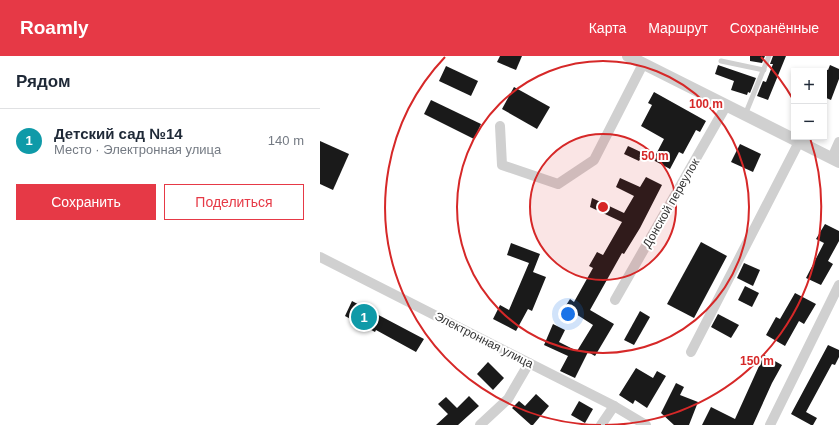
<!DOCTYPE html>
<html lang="ru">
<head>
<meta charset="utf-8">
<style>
  :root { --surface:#fff; --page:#f6f6f7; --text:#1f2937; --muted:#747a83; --line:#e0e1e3; --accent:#e63946 }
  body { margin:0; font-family:Arial,sans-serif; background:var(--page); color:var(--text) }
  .controls { position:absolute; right:12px; top:12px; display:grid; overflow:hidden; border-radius:0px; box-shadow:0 2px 6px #0003 }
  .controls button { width:36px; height:36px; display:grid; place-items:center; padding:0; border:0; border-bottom:1px solid var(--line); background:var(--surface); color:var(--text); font:20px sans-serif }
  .you { position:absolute; left:248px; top:258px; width:14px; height:14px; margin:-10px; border:3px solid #fff; border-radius:50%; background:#1a73e8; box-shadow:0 0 0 6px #1a73e833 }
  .badge { display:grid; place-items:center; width:26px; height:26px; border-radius:50%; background:var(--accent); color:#fff; font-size:13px; font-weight:700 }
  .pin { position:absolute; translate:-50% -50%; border:2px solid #fff; box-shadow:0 1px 4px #0006 }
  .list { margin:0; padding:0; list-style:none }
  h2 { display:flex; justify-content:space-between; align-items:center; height:52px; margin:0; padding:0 16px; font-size:17px }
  h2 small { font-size:13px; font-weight:400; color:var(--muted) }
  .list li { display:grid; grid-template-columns:26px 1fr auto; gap:12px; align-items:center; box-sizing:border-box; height:64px; padding:0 16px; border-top:1px solid var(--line) }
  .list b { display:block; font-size:15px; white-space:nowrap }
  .list p { margin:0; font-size:13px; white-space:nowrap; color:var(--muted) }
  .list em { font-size:13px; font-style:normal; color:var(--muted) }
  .actions { display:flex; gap:8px; padding:12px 16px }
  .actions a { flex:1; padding:9px 0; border:1px solid var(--accent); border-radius:0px; text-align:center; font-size:14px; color:var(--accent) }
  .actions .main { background:var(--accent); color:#fff }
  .map { position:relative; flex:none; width:519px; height:369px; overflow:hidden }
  header { display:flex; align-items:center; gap:24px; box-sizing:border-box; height:56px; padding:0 20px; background:var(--accent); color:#fff }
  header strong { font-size:19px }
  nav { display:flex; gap:22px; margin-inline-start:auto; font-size:14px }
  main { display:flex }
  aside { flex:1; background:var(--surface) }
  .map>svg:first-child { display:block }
  .building { fill:#1a1a1a }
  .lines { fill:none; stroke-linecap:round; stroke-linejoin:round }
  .service { stroke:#d0d0d0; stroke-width:5 }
  .minor { stroke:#d0d0d0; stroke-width:10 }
  .tertiary { stroke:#d0d0d0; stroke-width:12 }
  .ring { fill:none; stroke:#d62828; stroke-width:2 }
  .labels { text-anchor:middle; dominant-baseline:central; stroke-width:4; stroke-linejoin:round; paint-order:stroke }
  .street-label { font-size:12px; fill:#333; stroke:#fff }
  .centre { fill:#d62828; stroke:#fff; stroke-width:2 }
  .ring-label { font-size:12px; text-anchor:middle; font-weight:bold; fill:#d62828; stroke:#fff; stroke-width:4; stroke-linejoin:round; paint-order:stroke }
</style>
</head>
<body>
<header>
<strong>Roamly</strong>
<nav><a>Карта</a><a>Маршрут</a><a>Сохранённые</a></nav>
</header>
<main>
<aside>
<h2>Рядом<small></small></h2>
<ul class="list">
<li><span class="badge" style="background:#0f9aa8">1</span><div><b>Детский сад №14</b><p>Место · Электронная улица</p></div><em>140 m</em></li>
</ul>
<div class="actions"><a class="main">Сохранить</a><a>Поделиться</a></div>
</aside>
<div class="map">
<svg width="519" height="369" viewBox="0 0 519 369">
  <rect width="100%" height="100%" fill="#fff"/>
  <g class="building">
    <polygon points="180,0 202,0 196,14 177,6"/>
    <polygon points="430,0 445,0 442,7 430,5"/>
    <polygon points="453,0 466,0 448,44 437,40 443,25 446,26 453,8 450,8"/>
    <polygon points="398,9 436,22 430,37 428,36 427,39 411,34 414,25 395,18"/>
    <polygon points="510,9 519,13 519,23 511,44 504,41 504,13 508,14"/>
    <polygon points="126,10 158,25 151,40 119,25"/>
    <polygon points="194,31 230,51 217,73 182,53"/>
    <polygon points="334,36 386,65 380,76 376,74 363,98 359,96 350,113 333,104 344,83 321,70 332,49 328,47"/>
    <polygon points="111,44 161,68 154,83 104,58"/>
    <polygon points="0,85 29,98 13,134 0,128"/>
    <polygon points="420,88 441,98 433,116 411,106"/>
    <polygon points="308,90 323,97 319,105 304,98"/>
    <polygon points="326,121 342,129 320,172 304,198 302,197 270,254 294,268 275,300 268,296 255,322 240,315 248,300 224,289 233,268 245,274 239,286 257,295 273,269 245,251 250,243 254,246 273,212 269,210 277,196 283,199 302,166 270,151 272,142 304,157 314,140 296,131 300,122 320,131"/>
    <polygon points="505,168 519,175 519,185 508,205 513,208 501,229 486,222 504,187 496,183"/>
    <polygon points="381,186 407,200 374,262 347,248"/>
    <polygon points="191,187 220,198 213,216 226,221 212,255 208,253 196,275 173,263 180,249 189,254 209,207 187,199"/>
    <polygon points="424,207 440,214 433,230 417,222"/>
    <polygon points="425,230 439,237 432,251 418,244"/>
    <polygon points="475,237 496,248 484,268 479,265 465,290 446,279 456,261 460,263"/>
    <polygon points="32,245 104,283 96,296 56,274 55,276 25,260"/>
    <polygon points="320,255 330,261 314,289 304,284"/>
    <polygon points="398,258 419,269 411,282 391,271"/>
    <polygon points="508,289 519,294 519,301 515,309 512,308 486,356 497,362 493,369 491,369 471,358"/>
    <polygon points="444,299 462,309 452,327 433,369 382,369 391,351 415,363"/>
    <polygon points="168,306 184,322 173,334 157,318"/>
    <polygon points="316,312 333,322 337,315 346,320 327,352 315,344 313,348 299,339"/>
    <polygon points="356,327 364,331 360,339 378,346 369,369 354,369 341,357"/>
    <polygon points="216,338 229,350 213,369 211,369 192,352 199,345 205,350"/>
    <polygon points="149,340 159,350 138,369 116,369 128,358 118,348 126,341 137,352"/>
    <polygon points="259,345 273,353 265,367 251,359"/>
  </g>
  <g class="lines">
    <g class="service">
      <polyline points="401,5 444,14"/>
      <polyline points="425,59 449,0"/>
    </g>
    <g class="minor">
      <polyline points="180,70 182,109 238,128 274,104 323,8"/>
      <polyline points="512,102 519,86"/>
      <polyline points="0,201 294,350 326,369"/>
      <polyline points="295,244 406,50"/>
      <polyline points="371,296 479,86"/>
      <polyline points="160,369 188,343 209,307"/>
      <polyline points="281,369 294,350"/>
      <polyline points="450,369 519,229"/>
    </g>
    <polyline class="tertiary" points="308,0 519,106"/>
  </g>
  <circle cx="283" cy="151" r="73" fill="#d62828" fill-opacity=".12"/>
  <g class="ring">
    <circle cx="283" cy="151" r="73"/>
    <circle cx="283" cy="151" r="146"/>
    <path d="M281 369A218 218 0 0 1 125 1M441 1A218 218 0 0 1 474 45M490 82A218 218 0 0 1 285 369"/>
  </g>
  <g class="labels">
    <g class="street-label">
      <text transform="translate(351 147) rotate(-60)">Донской переулок</text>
      <text transform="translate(164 284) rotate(27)">Электронная улица</text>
    </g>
  </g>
  <circle cx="283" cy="151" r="6" class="centre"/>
  <g class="ring-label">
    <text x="386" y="52">100 m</text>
    <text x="335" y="104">50 m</text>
    <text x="437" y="309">150 m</text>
  </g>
</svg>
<div class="controls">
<button>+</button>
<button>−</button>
</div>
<div class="you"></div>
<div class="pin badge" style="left:44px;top:261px;background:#0f9aa8">1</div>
</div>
</main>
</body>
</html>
